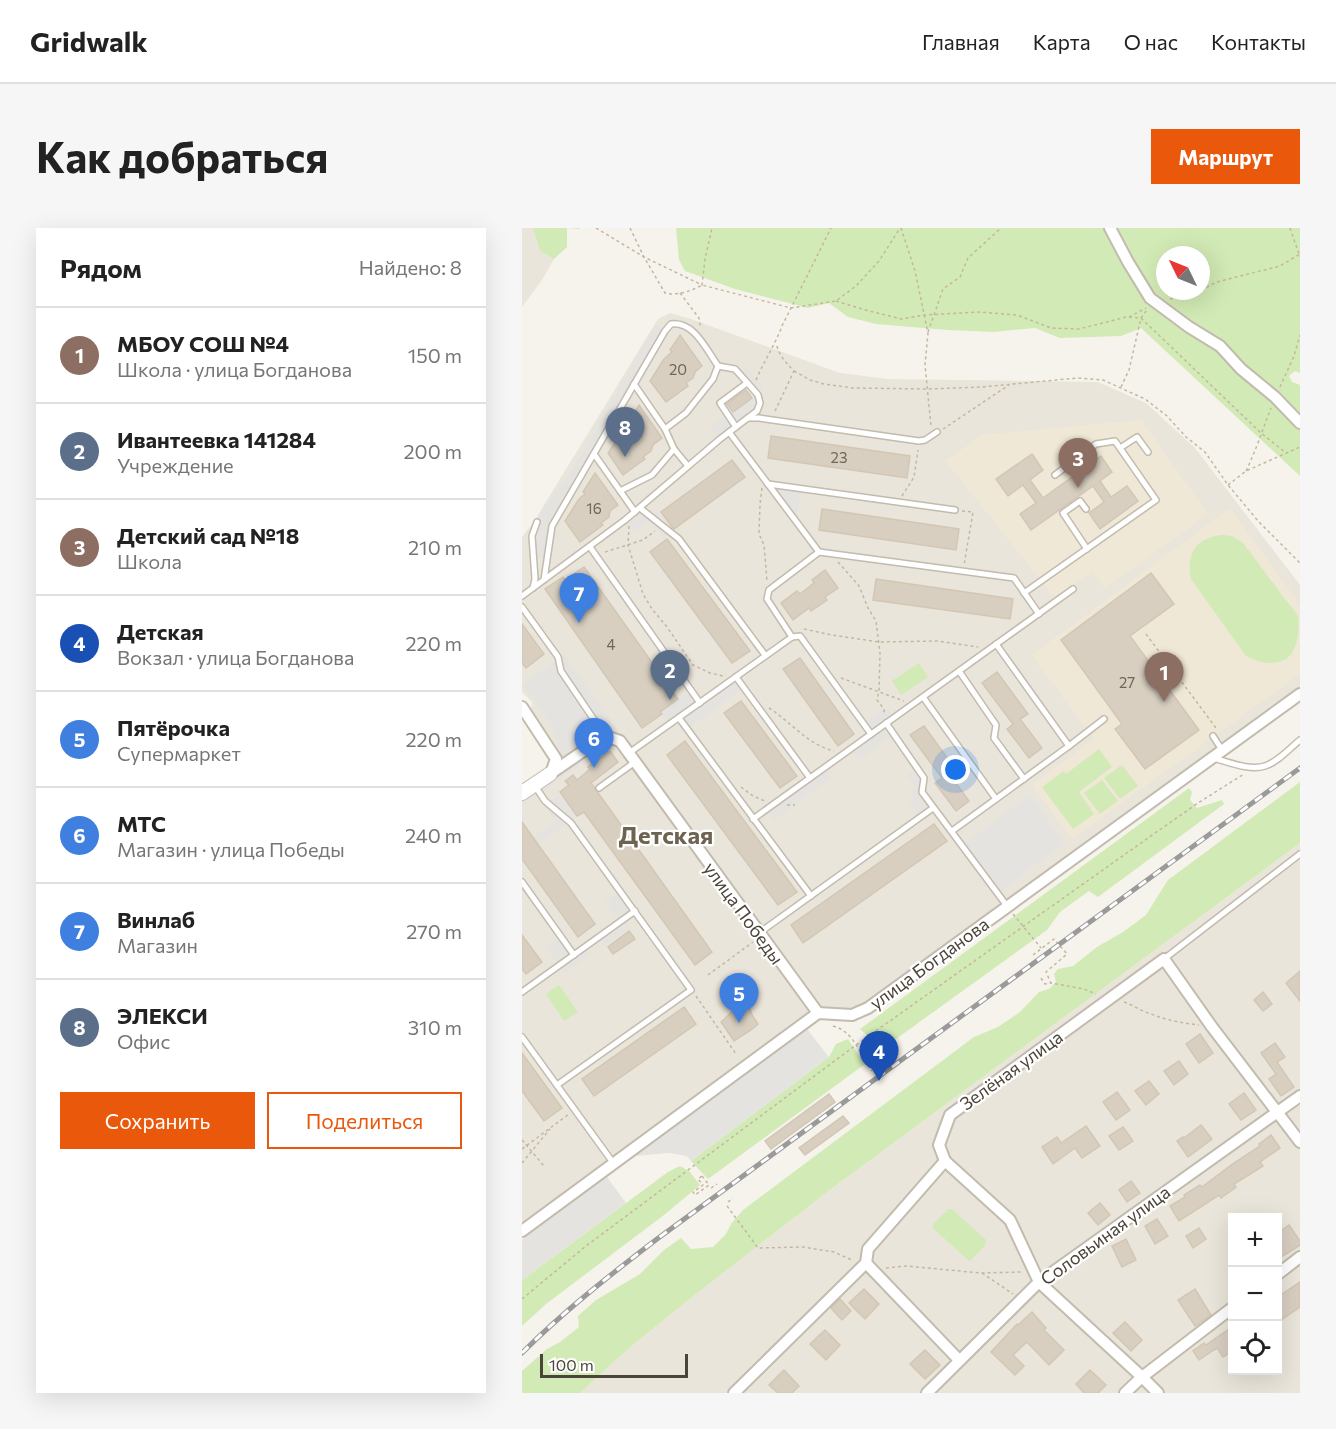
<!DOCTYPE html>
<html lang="ru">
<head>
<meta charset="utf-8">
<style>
  :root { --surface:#fff; --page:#f6f6f6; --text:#222; --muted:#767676; --line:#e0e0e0; --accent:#ea580c }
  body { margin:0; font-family:Commissioner,sans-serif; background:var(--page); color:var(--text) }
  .controls { position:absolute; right:18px; bottom:18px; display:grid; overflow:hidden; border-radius:0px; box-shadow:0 6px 24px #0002 }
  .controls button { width:54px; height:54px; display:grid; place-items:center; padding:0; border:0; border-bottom:2px solid var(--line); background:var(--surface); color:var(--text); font:30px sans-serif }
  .compass { position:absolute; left:634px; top:18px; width:54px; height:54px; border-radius:50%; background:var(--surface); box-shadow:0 6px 24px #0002; rotate:313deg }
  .scale { position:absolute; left:18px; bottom:15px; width:148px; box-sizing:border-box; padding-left:6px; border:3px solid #4b4439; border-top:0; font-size:16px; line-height:21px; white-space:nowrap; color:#4b4439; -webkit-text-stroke:4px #fff; paint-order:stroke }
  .you { position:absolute; left:434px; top:542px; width:21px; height:21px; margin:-15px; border:4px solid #fff; border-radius:50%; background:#1a73e8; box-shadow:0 0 0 9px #1a73e833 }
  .badge { display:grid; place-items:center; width:39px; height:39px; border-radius:50%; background:var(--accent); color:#fff; font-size:20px; font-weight:700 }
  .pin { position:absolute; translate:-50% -50px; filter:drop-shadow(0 2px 3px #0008) }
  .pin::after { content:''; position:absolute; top:32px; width:21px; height:18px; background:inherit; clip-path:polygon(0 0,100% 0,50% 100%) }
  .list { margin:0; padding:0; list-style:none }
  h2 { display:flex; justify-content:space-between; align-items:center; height:78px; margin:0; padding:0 24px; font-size:26px }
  h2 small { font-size:20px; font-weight:400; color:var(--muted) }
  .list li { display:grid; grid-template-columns:39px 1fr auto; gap:18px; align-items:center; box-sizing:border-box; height:96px; padding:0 24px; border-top:2px solid var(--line) }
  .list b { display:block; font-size:22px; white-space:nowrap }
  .list p { margin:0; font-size:20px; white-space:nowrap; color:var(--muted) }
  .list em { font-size:20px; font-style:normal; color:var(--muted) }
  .actions { display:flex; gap:12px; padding:18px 24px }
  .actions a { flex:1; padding:14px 0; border:2px solid var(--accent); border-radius:0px; text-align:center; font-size:21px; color:var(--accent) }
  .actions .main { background:var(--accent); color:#fff }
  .icon { flex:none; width:33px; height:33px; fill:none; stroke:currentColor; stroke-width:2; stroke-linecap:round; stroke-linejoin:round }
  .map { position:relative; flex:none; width:778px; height:1165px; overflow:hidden; border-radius:0px }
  header { display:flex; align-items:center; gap:36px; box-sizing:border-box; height:84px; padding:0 30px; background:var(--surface); border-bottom:2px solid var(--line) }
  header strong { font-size:28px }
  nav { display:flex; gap:33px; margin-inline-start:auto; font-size:21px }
  .intro { display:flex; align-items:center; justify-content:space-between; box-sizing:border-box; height:144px; padding:0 36px }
  h1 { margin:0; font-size:42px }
  .button { padding:15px 27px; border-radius:0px; background:var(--accent); color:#fff; font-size:21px; font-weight:700 }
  main { display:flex; gap:36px; padding:0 36px }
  aside { flex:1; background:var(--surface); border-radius:0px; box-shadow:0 6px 24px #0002 }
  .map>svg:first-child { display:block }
  .residential { fill:#eae5da; fill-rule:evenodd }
  .education { fill:#efe8d6 }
  .green { fill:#d2eab5; fill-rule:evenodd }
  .parking { fill:#e5e3e0 }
  .building { fill:#d8cfc1; stroke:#d3c7b4; stroke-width:1.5 }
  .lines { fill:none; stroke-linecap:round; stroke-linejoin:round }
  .service-casing { stroke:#c2bbae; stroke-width:8 }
  .minor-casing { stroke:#c2bbae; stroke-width:14 }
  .tertiary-casing { stroke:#c2bbae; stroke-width:16 }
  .path { stroke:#c4b79f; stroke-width:1.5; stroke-dasharray:3 3; stroke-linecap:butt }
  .service { stroke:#fff; stroke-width:5 }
  .minor { stroke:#fff; stroke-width:10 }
  .tertiary { stroke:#fff; stroke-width:14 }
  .rail-casing { stroke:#9a9a9a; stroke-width:5 }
  .rail { stroke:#fff; stroke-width:3; stroke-dasharray:9; stroke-linecap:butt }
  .labels { text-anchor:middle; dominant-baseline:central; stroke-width:4.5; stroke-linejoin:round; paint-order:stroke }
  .number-label { font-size:15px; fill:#6e675b }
  .street-label { font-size:18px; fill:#4b4439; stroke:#fff }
  .district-label { font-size:24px; font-weight:bold; fill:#6e6250; stroke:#fff }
</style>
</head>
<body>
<header>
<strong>Gridwalk</strong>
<nav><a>Главная</a><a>Карта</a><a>О нас</a><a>Контакты</a></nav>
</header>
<div class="intro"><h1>Как добраться</h1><a class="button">Маршрут</a></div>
<main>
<aside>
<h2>Рядом<small>Найдено: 8</small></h2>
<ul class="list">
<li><span class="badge" style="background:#8d6e63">1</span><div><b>МБОУ СОШ №4</b><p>Школа · улица Богданова</p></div><em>150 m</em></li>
<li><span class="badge" style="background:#5c6f8a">2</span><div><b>Ивантеевка 141284</b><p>Учреждение</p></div><em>200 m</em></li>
<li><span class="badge" style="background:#8d6e63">3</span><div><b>Детский сад №18</b><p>Школа</p></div><em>210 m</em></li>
<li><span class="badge" style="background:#1a4fb4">4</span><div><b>Детская</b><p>Вокзал · улица Богданова</p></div><em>220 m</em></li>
<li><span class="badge" style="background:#3f7fe0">5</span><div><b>Пятёрочка</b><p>Супермаркет</p></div><em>220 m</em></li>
<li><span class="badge" style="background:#3f7fe0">6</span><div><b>МТС</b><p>Магазин · улица Победы</p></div><em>240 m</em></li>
<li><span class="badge" style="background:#3f7fe0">7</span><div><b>Винлаб</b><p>Магазин</p></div><em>270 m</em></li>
<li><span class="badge" style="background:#5c6f8a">8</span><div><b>ЭЛЕКСИ</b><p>Офис</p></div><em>310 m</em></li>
</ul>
<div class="actions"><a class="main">Сохранить</a><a>Поделиться</a></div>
</aside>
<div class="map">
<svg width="778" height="1165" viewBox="0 0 778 1165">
  <rect width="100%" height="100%" fill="#f6f3ec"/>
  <g class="residential">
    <polygon points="0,0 11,0 18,23 32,31 20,52 0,79"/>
    <polygon points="148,85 169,91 318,145 366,151 576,154 624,175 673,220 778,357 778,459 357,768 339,777 319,782 296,779 0,997 0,565 28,546 34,531 8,489 10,474 0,464 0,309 11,295 136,91"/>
    <path d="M 778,615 L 778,1165 L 58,1165 L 107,1120 L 169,1070 L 305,964 ZM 710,990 L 756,990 L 756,1142 L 710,1142 Z"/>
  </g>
  <g class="education">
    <polygon points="619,192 686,286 583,360 570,343 532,369 424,233 460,207"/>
    <polygon points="708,280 778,377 778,446 550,611 510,557 572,511 510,427"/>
  </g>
  <g class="green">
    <polygon points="11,0 58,0 58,1 45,0 45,19 32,31 18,23"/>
    <path d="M 154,0 L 778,0 L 778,145 L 773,143 L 767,148 L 770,154 L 778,157 L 778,248 L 619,100 L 599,108 L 538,110 L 513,100 L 471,104 L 426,102 L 354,96 L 326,89 L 307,75 L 286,80 L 213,61 L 163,43 L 157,32 ZM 643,27 L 679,27 L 679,63 L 643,63 Z"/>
    <path d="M 700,307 L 710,308 L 721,315 C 734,332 747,350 760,367 C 765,374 773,382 776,389 C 778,402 775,424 764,431 C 750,438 737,435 724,428 L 669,351 C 664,325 674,310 700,307 Z"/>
    <polygon points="397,435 406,449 379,467 370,453"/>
    <polygon points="577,521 590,539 557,564 572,586 551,601 520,559 542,543 544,546"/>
    <polygon points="600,537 616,558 598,571 582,550"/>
    <polygon points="580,552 596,573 578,586 562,565"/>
    <polygon points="778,554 778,615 305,964 169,1070 107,1120 58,1165 0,1165 0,1143 25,1121 38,1114 57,1099 56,1088 74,1072 118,1046 142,1022 159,1010 169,1021 191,1019 204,1006 209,996 221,982 452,809 476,799 498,784 517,764 527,761 534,754 532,746 536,741 551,738 575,719 601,704 624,687 646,652"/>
    <polygon points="667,560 670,564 668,572 675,580 700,572 702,576 576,669 567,663 538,684 525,702 356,824 349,811 338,801"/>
    <polygon points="37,757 56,784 42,793 24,766"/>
    <polygon points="326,811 343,836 186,951 169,933 307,829 314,816"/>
    <polygon points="158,938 167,943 178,957 142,987 24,1076 0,1098 0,1052 146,944"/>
    <polygon points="426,981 430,981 464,1012 463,1017 448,1033 446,1032 411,1000 411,996"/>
  </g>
  <g class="parking">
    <polygon points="133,97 143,103 30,298 25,328 16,330 13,317 19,294 14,291 51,241"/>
    <polygon points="223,139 240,158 236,166 238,175 237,190 226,190 198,211 189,198 235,167 217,145"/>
    <polygon points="246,256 280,261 274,293"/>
    <polygon points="123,276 131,286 136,283 151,303 141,310 128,293 112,304 103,292"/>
    <polygon points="42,426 99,508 0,578 0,569 37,531 36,514 19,480 0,457"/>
    <polygon points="214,449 222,460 165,501 157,490 147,496 138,484 169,462 177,474"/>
    <polygon points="364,479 372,490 364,496 372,507 336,532 329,521 349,506 341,495"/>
    <polygon points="395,540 402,550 400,564 411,580 398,590 387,574 392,570 388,565 394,560 385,548"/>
    <polygon points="301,541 309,551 252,592 244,582"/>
    <polygon points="40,566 55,588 16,616 11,609 33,593 22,578"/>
    <polygon points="508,567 543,615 479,663 443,615"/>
    <polygon points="99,663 113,683 101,691 108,700 83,718 76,709 97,694 83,674"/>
    <polygon points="39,708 52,726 62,719 68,728 42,745 24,718"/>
    <polygon points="285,801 307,829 169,933 165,928 147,925 113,928"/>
    <polygon points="85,949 104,975 0,1052 0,1012"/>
  </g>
  <g class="building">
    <polygon points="158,107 180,138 173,144 171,150 164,155 166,158 144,174 128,153 142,131 150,124 148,122"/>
    <polygon points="224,162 230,170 211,184 205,176"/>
    <polygon points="117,177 140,210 131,217 129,223 121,229 123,231 101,247 86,225 101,203 108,197 106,195"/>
    <polygon points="249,208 388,228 385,250 246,230"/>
    <polygon points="510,226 521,242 508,252 521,270 579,228 590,244 578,253 589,269 605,258 616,273 578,301 567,285 582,274 571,258 509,302 498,286 514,275 501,257 486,268 474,251"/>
    <polygon points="210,232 223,249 152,301 150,299 139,284"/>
    <polygon points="73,245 96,277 88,283 87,289 79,295 81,297 58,314 43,293 57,271 63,266 61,264"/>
    <polygon points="300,281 437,301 434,322 297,302"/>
    <polygon points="145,311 228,423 210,435 128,324"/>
    <polygon points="62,339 156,471 138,484 140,486 120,500 23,361 41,349 43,352"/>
    <polygon points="303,342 316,360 303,369 305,372 289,383 287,380 271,392 259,375 275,363 278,366 292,355 290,352"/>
    <polygon points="629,345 652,376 608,408 677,502 623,541 593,501 600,496 539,412"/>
    <polygon points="354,351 491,371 488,391 351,372"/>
    <polygon points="0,396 22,426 4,440 0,435"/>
    <polygon points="278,430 332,506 316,518 261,441"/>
    <polygon points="475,444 506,486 498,491 520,520 507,530 485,501 491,496 460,455"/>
    <polygon points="219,473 275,548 258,560 202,485"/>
    <polygon points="402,498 434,542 428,547 447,573 434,583 413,555 420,550 388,507"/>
    <polygon points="163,513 275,664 256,677 145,527"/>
    <polygon points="88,523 96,534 69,555 190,724 173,737 62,584 55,588 38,564 47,557 43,553 51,547 55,552 68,541 66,539"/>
    <polygon points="0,594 73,696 56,709 0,631"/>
    <polygon points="412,596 425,613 281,715 269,697"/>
    <polygon points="107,703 113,711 91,726 86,719"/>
    <polygon points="0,707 20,734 4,746 0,741"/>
    <polygon points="778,743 778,773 764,755"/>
    <polygon points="741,764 750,776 741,783 732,772"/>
    <polygon points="226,776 230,787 236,796 229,802 212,813 199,794 211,783"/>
    <polygon points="162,779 174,796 72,868 60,851"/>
    <polygon points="678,806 691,825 677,835 664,816"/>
    <polygon points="753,815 763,829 755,834 772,859 759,868 747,851 754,846 739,825"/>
    <polygon points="0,825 40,880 22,893 0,863"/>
    <polygon points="657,833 666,846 652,857 642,843"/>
    <polygon points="627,853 637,866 624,877 613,863"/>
    <polygon points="595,864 608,882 594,892 581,874"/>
    <polygon points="722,865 734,882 719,892 707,876"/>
    <polygon points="307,866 313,874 249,921 243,913"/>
    <polygon points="321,888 327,895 283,927 277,920"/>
    <polygon points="679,897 690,911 666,929 655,913 661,909 662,910"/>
    <polygon points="564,898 578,918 560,930 553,920 531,936 520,919 535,909 539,915"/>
    <polygon points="601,899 611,913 597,922 587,908"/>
    <polygon points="749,907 758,920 738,934 741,938 712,956 714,959 699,970 697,967 657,993 648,978 663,969 662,967 678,957 680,959 709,937 738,918 737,916"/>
    <polygon points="609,953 618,965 605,974 597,962"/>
    <polygon points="578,975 588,987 576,997 566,985"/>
    <polygon points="635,991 646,1008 633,1016 623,998"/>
    <polygon points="767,997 778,1013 778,1017 756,1031 756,1005"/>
    <polygon points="677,1000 684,1011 671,1020 664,1008"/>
    <polygon points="604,1011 614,1032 600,1039 590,1018"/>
    <polygon points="778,1054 778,1079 756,1094 756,1069"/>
    <polygon points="342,1061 357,1076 343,1091 327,1075"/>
    <polygon points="673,1061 689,1087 673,1098 656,1072"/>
    <polygon points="318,1071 329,1083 320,1092 309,1080"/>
    <polygon points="510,1084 524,1100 522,1102 542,1122 527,1137 505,1114 491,1127 502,1138 493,1147 469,1124 495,1096 496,1097"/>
    <polygon points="603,1094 620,1112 609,1123 591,1105"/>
    <polygon points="707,1101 711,1106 711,1123 701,1129 695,1120 677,1132 671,1123 682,1115 684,1117"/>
    <polygon points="303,1102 318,1117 304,1132 288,1116"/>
    <polygon points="403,1122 418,1137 403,1151 388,1136"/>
    <polygon points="262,1142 277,1158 270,1165 256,1165 247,1157"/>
    <polygon points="568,1142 584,1157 576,1165 562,1165 554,1156"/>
  </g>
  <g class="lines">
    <defs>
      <g id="service">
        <polyline points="226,190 237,190 397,213 403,212 415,204"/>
        <polyline points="214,199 198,175 225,155"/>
        <polyline points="143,201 164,185 191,151 196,138"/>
        <polyline points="207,204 297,324"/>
        <polyline points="598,220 615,209 626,224"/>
        <polyline points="152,221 166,238"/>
        <polyline points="72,226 113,284"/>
        <polyline points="246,256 433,282"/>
        <polyline points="98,263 130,247 152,221 143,201 112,156"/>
        <polyline points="118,280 157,311 243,427"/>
        <polyline points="564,281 558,273 541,285 565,321"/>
        <polyline points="68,319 178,475"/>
        <polyline points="11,360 13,351 10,308 15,294"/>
        <polyline points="502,365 634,272 593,213 574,216 533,247"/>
        <path d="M 0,368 L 103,292 L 198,211 L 235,183 L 238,175 L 236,167 L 230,160 L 213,141 L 196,138 C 184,121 172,93 149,96 L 143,103 L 30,298 L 22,352"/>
        <polyline points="0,379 36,429 39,443 83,508"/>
        <polyline points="437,443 474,497 472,510 502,551"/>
        <polyline points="214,449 288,550"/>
        <polyline points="401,469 474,571"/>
        <polyline points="157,490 289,668"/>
        <polyline points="364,495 402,550 400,564 485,678"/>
        <polyline points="349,506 278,408 270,409 245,371 247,362 297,324 492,350 517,386"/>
        <polyline points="691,508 700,522"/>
        <polyline points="547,518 582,491"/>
        <polyline points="107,525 270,409"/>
        <path d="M 691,530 C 707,534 727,543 743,538 C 756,534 768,520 778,512"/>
        <polyline points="13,558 23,573 49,595 169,762 35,857"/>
        <polyline points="77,560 113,534"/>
        <polyline points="231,591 551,361"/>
        <polyline points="430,603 547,518 474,416"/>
        <polyline points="0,654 52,727"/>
        <polyline points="237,705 411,580"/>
        <polyline points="642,731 778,626"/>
        <polyline points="0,764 113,683"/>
        <polyline points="0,809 92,936"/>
      </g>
      <g id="minor">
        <polyline points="588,0 606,34 628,70 667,99 698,118 719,141 753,169 778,195"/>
        <polyline points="0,479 34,531 29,545"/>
        <polyline points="28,546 83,508 98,513 296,785"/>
        <polyline points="423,933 488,992 517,1054 620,1149 636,1165"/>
        <polyline points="0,1003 296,785 330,787 346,780 778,466"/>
        <polyline points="344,1035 437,1132"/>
        <polyline points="756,1046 778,1029"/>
        <polyline points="212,1165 344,1035 346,1021 423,933 417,917 428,887 642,731 690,799 778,914"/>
        <polyline points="405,1165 517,1054 778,868"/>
        <polyline points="603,1165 620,1149 710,1080"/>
      </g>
      <polyline id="tertiary" points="0,565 28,546"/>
    </defs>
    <use href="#service" class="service-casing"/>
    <use href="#minor" class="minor-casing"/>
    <use href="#tertiary" class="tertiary-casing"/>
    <g class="path">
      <polyline points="74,0 122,29 180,57 183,31 190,0"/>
      <path d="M 108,0 L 122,29 L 143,65 C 156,68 169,63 180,57 L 269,80 L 314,73 L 334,58 L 357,33 L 378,0"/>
      <polyline points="379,0 393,43 406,105 403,137 409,198"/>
      <polyline points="768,0 778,29"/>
      <polyline points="679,62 695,54 758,38 778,26"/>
      <polyline points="158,65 177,90 178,97 176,99"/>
      <polyline points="648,71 668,67 677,63"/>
      <polyline points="314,73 347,83 380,91 402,87 456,84 495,87 529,100 557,101 604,89 619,90 739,205 764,225"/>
      <polyline points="607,89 624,80"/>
      <polyline points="406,104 421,61 438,49 446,30 479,0"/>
      <polyline points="272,143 288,152 302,156 331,160 406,161 460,159 555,150 581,152 623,171 645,188 664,209 683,224 706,257 737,294 778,335"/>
      <path d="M 234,152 C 242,133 253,117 260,98 L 309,0"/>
      <polyline points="599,159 607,142 619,90 625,82"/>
      <polyline points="758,159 772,128 778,107"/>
      <path d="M 253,183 L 272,143 C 263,134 257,127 254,115"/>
      <polyline points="421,201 487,157"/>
      <path d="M 724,243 C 734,222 741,201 749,180"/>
      <polyline points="706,257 724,243 778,219"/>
      <polyline points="240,260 238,276 237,306 242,317 245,353"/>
      <polyline points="380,268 392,249 396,222"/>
      <polyline points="440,283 451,284 442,337"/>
      <polyline points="107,298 106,317 121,366 130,381 145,399 171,437 188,445 201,448"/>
      <polyline points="83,324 121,312 133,303"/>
      <polyline points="316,334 337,358 346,380 354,393 358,425 357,463 355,472 362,481 362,486"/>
      <polyline points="282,401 310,407 357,414 415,413 456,419"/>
      <polyline points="624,406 694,500"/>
      <polyline points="319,450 382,473"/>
      <path d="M 247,480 C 269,494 286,517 312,523"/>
      <polyline points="219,559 231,568 243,573"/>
      <polyline points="265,577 273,577"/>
      <polyline points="491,686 519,720"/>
      <polyline points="511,727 532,711 545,726 524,744 529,755 562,761 574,766"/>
      <polyline points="186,747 231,714"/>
      <polyline points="519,750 523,756 529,755"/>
      <polyline points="174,768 214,826"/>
      <path d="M 602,774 C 611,777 619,783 629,786 C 644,792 660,795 677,797"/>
      <path d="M 311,798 C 332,803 338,827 350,843"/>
      <polyline points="0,912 22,938"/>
      <polyline points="0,921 47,886"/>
      <polyline points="0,935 28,901"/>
      <polygon points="180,948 187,957 173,967 171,964 181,957 176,951"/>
      <polyline points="189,960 195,956"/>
      <polyline points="206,974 211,970"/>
      <polyline points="205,978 236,1020 281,1019 312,1024 330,1032"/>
      <polyline points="364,1040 384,1038 459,1045 499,1044"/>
      <polyline points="460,1045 491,1066"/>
      <polyline points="0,1071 64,1018 334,817 626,610 676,575 722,546"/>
    </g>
    <use href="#service" class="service"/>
    <use href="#minor" class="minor"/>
    <use href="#tertiary" class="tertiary"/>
    <defs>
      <path id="rail" d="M 0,1125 C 42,1083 88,1047 135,1011 L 778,540"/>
    </defs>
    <use href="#rail" class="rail-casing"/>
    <use href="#rail" class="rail"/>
  </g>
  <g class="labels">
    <g class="number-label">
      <text x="156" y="141">20</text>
      <text x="317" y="229">23</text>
      <text x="72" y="280">16</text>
      <text x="89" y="416">4</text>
      <text x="605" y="454">27</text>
    </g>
    <g class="street-label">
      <text transform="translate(222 685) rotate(54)">улица Победы</text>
      <text transform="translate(407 735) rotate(-36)">улица Богданова</text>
      <text transform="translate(489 842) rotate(-36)">Зелёная улица</text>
      <text transform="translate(583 1007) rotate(-36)">Соловьиная улица</text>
    </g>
    <g class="district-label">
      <text x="144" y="606">Детская</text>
    </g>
  </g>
</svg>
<div class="controls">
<button>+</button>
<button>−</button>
<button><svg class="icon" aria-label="locate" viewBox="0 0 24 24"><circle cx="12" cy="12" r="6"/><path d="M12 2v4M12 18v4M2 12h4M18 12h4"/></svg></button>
</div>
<svg class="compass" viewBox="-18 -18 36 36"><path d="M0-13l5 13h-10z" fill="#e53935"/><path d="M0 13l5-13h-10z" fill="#767676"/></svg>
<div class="scale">100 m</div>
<div class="you"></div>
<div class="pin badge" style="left:642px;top:474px;background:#8d6e63">1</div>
<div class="pin badge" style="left:148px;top:472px;background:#5c6f8a">2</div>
<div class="pin badge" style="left:556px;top:260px;background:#8d6e63">3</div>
<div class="pin badge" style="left:357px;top:853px;background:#1a4fb4">4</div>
<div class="pin badge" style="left:217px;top:795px;background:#3f7fe0">5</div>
<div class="pin badge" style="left:72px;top:540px;background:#3f7fe0">6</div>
<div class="pin badge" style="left:57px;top:395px;background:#3f7fe0">7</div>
<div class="pin badge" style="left:103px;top:229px;background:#5c6f8a">8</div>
</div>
</main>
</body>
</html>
